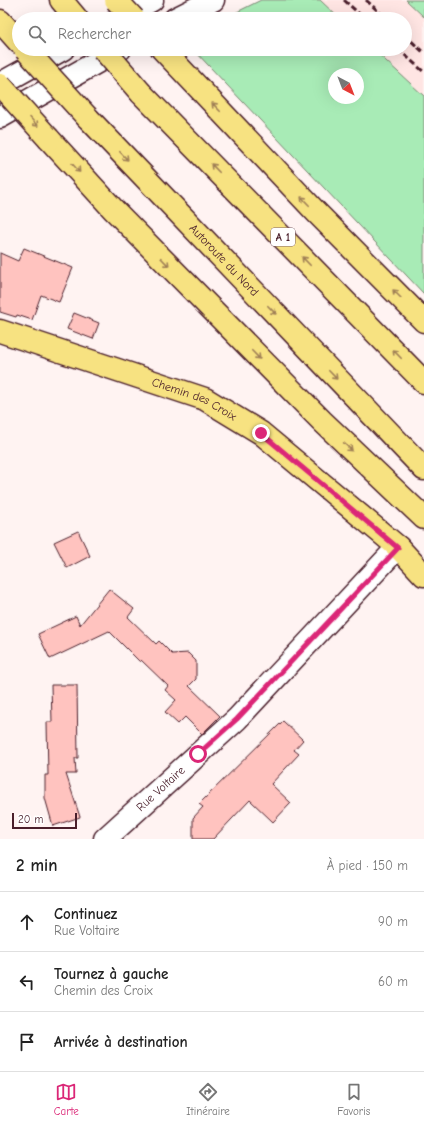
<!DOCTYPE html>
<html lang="fr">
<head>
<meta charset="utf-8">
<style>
  :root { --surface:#fff; --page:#f6f6f6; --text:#222; --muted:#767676; --line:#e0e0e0; --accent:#db2777 }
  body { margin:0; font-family:"Comic Neue",sans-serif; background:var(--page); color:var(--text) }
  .compass { position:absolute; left:328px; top:68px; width:36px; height:36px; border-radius:50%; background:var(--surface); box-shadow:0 4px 16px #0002; rotate:138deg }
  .scale { position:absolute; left:12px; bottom:10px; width:65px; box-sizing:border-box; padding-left:4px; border:2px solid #4a1f2b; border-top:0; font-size:11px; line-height:14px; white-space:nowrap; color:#4a1f2b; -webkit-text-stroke:3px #fff; paint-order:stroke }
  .stop { position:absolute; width:12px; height:12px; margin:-9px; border:3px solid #db2777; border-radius:50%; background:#fff }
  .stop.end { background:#db2777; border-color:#fff; box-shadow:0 1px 4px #0008 }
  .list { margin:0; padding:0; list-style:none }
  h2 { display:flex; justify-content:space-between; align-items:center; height:52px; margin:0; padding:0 16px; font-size:17px }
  h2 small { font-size:13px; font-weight:400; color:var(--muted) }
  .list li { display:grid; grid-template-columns:26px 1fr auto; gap:12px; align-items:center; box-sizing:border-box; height:60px; padding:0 16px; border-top:1px solid var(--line) }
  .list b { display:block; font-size:15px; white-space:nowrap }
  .list p { margin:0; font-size:13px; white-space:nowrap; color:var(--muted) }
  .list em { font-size:13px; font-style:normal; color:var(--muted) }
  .icon { flex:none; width:22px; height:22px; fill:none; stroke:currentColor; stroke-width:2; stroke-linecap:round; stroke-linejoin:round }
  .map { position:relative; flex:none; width:424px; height:839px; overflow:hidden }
  .search { position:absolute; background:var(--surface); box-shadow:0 4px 16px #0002; left:12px; right:12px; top:12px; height:44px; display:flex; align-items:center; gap:10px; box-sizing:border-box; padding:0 14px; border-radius:22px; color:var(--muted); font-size:15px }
  .sheet { height:232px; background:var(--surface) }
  nav { display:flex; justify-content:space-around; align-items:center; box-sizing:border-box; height:56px; border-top:1px solid var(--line); background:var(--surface); font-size:11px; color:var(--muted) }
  nav a { display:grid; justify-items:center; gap:2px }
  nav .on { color:var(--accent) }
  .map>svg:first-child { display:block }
  .built { fill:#ffe5e3 }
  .green { fill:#a8ebb6; stroke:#798570; fill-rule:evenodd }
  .building { fill:#ffc3bf; stroke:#4a1f2b }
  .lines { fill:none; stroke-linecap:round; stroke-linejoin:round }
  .minor-casing { stroke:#4a1f2b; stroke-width:25 }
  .major-casing { stroke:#4a1f2b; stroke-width:25 }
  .highway-casing { stroke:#4a1f2b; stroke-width:25 }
  .minor { stroke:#fff; stroke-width:22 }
  .major { stroke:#f7e281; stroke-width:22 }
  .highway { stroke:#f7e281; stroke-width:22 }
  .rail { stroke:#4a1f2b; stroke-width:3; stroke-dasharray:6 3; stroke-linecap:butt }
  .highway-bridge-casing { stroke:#4a1f2b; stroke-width:25; stroke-linecap:butt }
  .highway-bridge { stroke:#f7e281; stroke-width:22 }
  .oneway { stroke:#a08056 }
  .route { stroke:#db2777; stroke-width:5 }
  .labels { text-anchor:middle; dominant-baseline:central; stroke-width:3; stroke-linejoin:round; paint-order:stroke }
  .shield { fill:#fff; stroke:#80626b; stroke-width:1 }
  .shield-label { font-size:11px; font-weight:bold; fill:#4a1f2b }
  .street-label { font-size:12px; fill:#4a1f2b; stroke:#fff }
</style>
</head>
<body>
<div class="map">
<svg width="424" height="839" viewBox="0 0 424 839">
  <rect width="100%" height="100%" fill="#fff3f2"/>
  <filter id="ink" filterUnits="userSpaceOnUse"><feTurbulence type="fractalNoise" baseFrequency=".025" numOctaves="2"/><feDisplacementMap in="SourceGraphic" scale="8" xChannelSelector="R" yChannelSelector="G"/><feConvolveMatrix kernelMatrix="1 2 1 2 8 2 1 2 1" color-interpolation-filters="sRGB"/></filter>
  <g filter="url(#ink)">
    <polygon class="built" points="320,0 406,0 424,17 424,96 373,49 405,49 405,19 340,19"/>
    <g class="green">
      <polygon points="261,0 320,0 340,19 223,19"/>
      <polygon points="406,0 424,0 424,17"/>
      <path d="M 193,49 L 373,49 L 424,96 L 424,294 ZM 334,74 L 358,74 L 358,98 L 334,98 Z"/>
    </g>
    <g class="building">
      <polygon points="24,248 73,268 59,302 41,295 32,320 17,315 16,317 0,312 0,253 18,261"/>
      <polygon points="74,313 99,323 93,339 67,329"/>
      <polygon points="78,531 90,556 67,568 54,542"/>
      <polygon points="109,589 134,609 128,617 156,644 159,641 172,654 188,653 196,661 196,679 189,686 220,716 202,734 185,717 178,724 165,712 176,700 165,690 168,686 141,660 140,662 109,631 50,659 38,634 76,616 80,625"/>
      <polygon points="51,685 77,685 78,758 75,758 76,774 66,774 80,817 53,826 45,798 45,775 48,775 47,722 52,722"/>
      <polygon points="283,721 303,740 294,750 299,754 271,784 291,803 273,822 250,800 213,839 193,839 193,818 203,807 199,804"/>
    </g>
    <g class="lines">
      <defs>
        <g id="minor">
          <polyline points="118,19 152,0"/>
          <polyline points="175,19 213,0"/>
          <polyline points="0,84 63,49"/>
          <polyline points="0,117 120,49"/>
          <path id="s1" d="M 105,839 L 237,719 L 398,547"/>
        </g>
        <g id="major">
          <path id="s2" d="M 0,331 L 205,399 L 261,433 L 398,547 L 424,575"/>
        </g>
        <g id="highway">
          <polyline points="61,0 77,19"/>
          <polyline points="0,21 19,42"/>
          <polyline points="162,49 316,212 424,321"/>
          <polyline points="141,93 424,382"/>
          <path id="s3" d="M 87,117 L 424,469"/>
          <polyline points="49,139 114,210 322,421 424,518"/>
        </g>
      </defs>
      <use href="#minor" class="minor-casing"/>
      <use href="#major" class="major-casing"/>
      <use href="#highway" class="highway-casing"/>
      <use href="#minor" class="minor"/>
      <use href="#major" class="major"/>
      <use href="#highway" class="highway"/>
      <g class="rail">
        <polyline points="344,0 365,19"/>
        <polyline points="366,0 387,19"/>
        <polyline points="405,35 424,53"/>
        <polyline points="398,49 424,72"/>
      </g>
      <defs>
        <g id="highway-bridge">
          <polyline points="116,0 134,19"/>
          <polyline points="25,49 87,117"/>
          <polyline points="103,49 141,93"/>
          <polyline points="0,85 49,139"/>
        </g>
      </defs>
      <use href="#highway-bridge" class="highway-bridge-casing"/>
      <use href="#highway-bridge" class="highway-bridge"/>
    </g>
    <defs><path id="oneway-shaft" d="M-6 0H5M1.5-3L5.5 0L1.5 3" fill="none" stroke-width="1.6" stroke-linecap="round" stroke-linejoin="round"/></defs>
    <g class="oneway">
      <use href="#oneway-shaft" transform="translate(216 107) rotate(-134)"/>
      <use href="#oneway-shaft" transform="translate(34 122) rotate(48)"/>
      <use href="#oneway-shaft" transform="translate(124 156) rotate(46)"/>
      <use href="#oneway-shaft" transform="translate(76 168) rotate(48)"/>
      <use href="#oneway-shaft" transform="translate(215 168) rotate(-134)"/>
      <use href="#oneway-shaft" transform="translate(305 201) rotate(-134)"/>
      <use href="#oneway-shaft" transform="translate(306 261) rotate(-134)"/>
      <use href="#oneway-shaft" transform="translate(165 262) rotate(46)"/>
      <use href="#oneway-shaft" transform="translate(397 294) rotate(-135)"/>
      <use href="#oneway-shaft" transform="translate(272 310) rotate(46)"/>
      <use href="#oneway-shaft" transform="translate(397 354) rotate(-134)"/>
      <use href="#oneway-shaft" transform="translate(256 355) rotate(46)"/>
      <use href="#oneway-shaft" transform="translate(333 375) rotate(46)"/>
      <use href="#oneway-shaft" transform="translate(348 447) rotate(43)"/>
    </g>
  </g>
  <g class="lines" filter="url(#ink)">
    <polyline class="route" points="198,754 237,719 398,548 261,433"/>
  </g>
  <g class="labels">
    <rect class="shield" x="271" y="228" width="24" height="18" rx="3"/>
    <g class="shield-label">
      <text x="283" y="237">A 1</text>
    </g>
    <g class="street-label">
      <text stroke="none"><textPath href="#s3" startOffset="198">Autoroute du Nord</textPath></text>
      <text stroke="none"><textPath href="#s2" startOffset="206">Chemin des Croix</textPath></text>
      <text stroke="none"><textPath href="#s1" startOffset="75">Rue Voltaire</textPath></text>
    </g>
  </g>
</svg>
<svg class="compass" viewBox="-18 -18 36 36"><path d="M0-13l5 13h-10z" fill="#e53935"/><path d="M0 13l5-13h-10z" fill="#767676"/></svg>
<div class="scale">20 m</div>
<div class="stop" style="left:198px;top:754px"></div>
<div class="stop end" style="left:261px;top:433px"></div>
<div class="search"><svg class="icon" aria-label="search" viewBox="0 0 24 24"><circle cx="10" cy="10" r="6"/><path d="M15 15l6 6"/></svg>Rechercher</div>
</div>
<section class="sheet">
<h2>2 min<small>À pied · 150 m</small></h2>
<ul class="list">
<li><svg class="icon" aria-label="ahead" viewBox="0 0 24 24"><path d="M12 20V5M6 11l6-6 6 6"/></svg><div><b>Continuez</b><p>Rue Voltaire</p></div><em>90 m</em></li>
<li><svg class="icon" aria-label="left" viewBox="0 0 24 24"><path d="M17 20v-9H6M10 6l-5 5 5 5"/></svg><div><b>Tournez à gauche</b><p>Chemin des Croix</p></div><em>60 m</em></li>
<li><svg class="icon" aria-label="arrive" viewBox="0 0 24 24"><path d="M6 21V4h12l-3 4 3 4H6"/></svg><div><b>Arrivée à destination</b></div></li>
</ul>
</section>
<nav>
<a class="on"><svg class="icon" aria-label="map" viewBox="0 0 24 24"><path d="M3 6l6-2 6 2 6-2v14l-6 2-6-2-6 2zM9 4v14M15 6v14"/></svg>Carte</a>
<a><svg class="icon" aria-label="directions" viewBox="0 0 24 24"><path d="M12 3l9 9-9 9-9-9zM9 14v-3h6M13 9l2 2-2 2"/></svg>Itinéraire</a>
<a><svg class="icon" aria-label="saved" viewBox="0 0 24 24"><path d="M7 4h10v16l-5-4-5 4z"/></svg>Favoris</a>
</nav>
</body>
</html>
